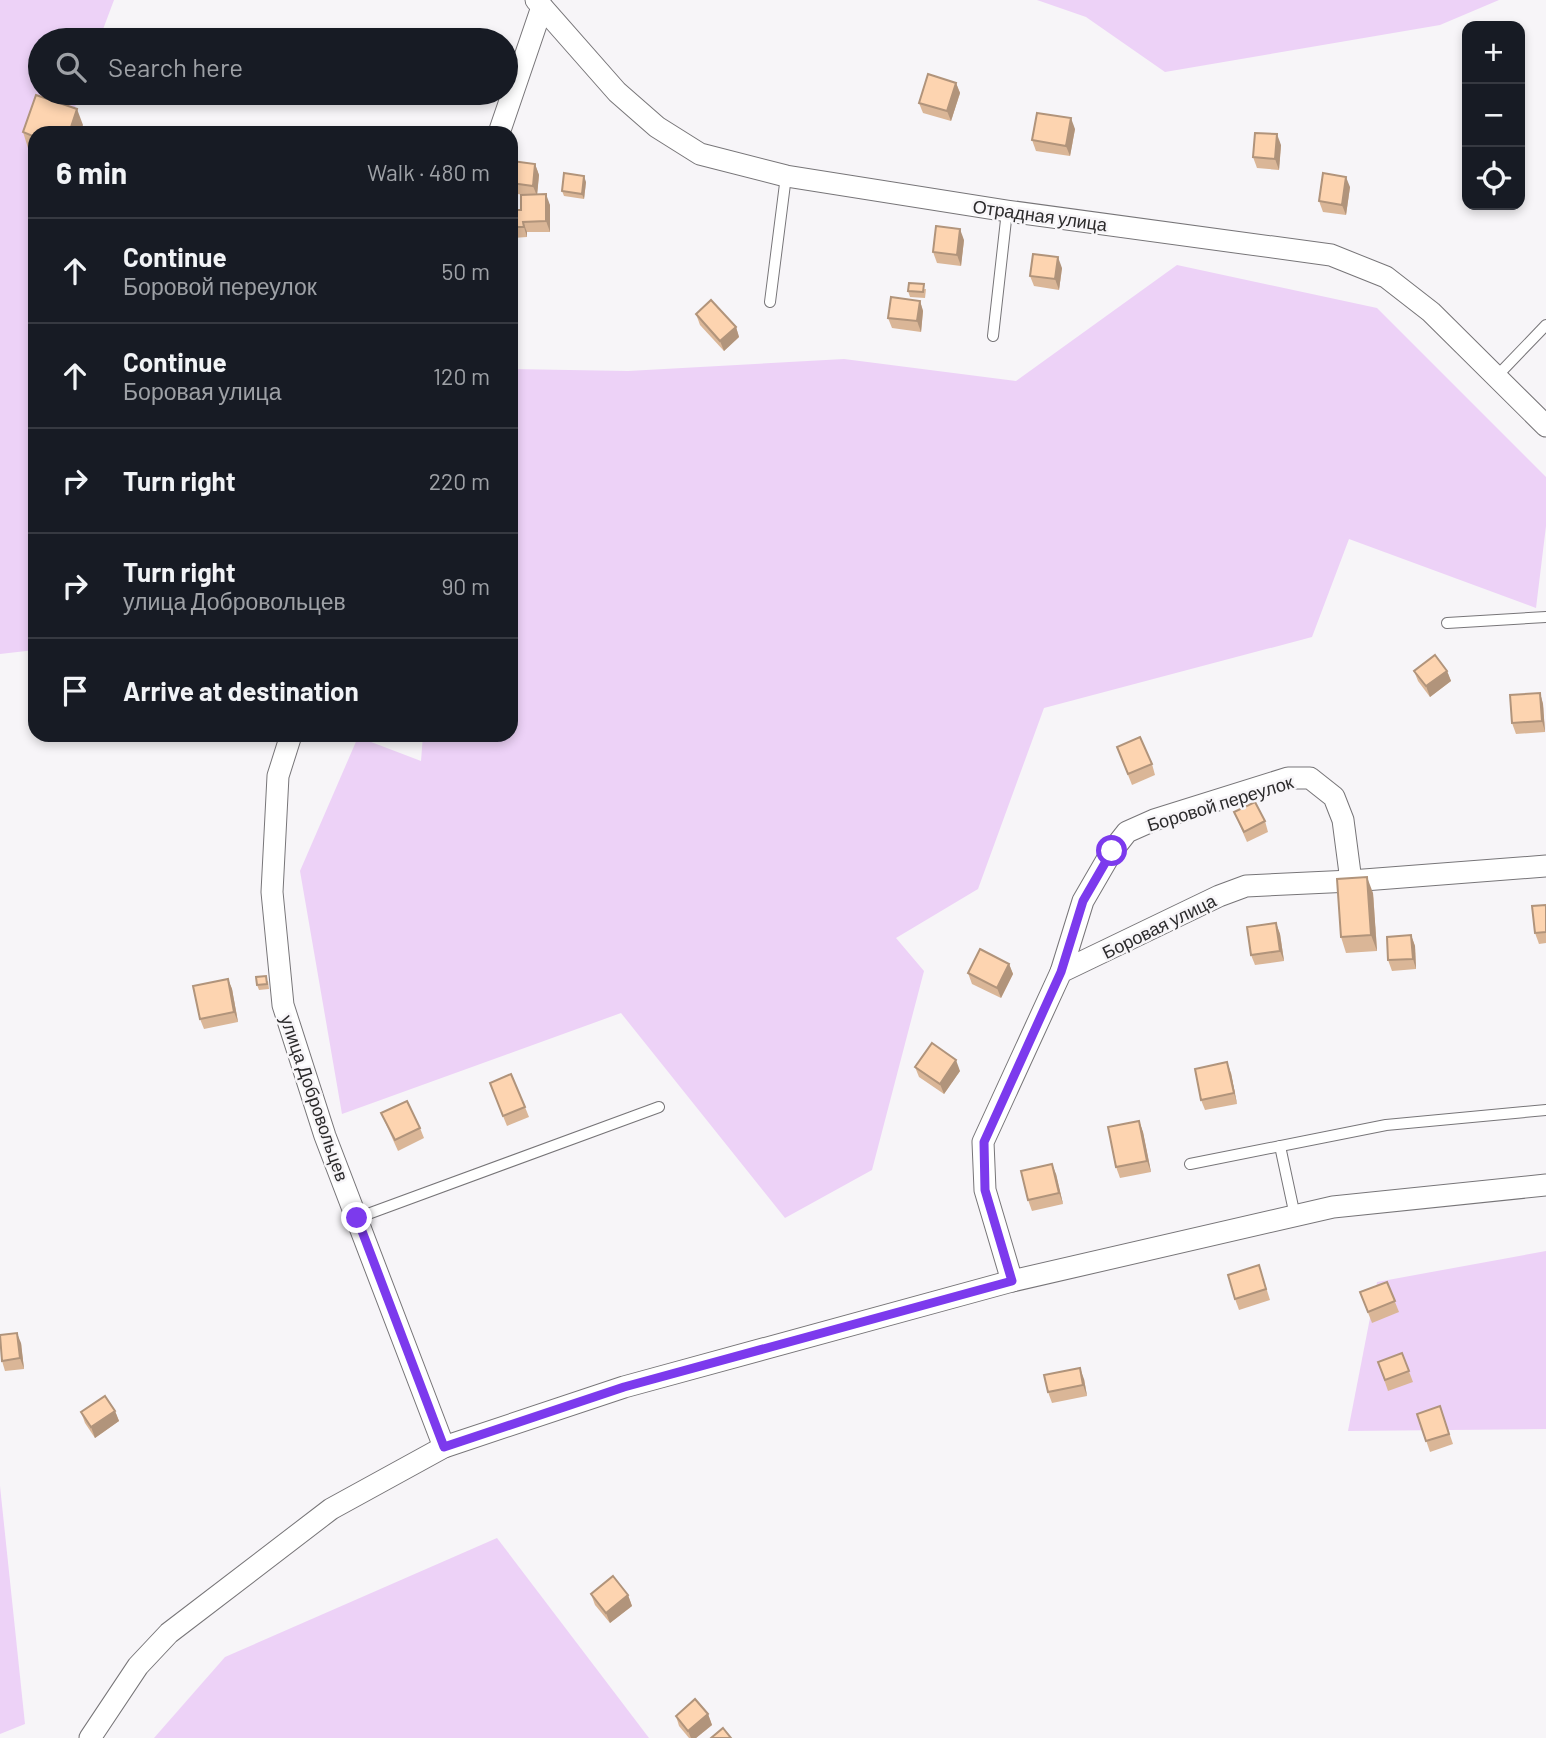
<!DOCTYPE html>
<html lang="en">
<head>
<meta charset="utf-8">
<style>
  :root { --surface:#171b24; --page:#242831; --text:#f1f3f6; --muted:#9ea1a6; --line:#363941 }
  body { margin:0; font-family:Barlow,sans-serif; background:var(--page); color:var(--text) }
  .controls { position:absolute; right:21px; top:21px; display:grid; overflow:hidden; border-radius:14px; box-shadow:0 4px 10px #0003 }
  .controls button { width:63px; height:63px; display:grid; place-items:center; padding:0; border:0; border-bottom:2px solid var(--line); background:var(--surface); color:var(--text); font:35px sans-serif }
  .stop { position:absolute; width:21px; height:21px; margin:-16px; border:5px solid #7c3aed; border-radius:50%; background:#fff }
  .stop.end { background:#7c3aed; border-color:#fff; box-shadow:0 2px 7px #0008 }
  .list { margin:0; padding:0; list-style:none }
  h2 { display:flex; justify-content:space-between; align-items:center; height:91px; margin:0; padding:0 28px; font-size:30px }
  h2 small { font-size:23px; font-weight:400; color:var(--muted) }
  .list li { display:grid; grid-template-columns:46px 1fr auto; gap:21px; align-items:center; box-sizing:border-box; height:105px; padding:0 28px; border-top:2px solid var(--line) }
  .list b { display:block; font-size:26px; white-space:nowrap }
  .list p { margin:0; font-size:23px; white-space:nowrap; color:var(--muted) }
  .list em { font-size:23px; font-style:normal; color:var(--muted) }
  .icon { flex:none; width:38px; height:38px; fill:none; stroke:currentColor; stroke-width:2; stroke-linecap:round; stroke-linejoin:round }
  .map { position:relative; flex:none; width:1546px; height:1738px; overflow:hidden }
  .search { position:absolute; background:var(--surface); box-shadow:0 4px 10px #0003; left:28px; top:28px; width:490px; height:77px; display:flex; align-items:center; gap:18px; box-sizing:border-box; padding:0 24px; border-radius:38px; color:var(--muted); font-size:26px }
  .panel { position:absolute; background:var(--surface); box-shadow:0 4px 10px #0003; left:28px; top:126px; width:490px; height:616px; border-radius:21px }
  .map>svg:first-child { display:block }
  .green { fill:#edd2f7 }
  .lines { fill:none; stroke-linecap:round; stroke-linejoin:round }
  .service-casing { stroke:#777578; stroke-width:12 }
  .minor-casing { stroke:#777578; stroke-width:23 }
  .service { stroke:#fff; stroke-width:10 }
  .minor { stroke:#fff; stroke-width:21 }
  .wall { fill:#dab697 }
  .shaded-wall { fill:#b1947b }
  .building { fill:#fdd4b0; stroke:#b1947b; stroke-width:2 }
  .route { stroke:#7c3aed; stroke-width:9 }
  .labels { text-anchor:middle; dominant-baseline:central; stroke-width:5; stroke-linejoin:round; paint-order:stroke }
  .street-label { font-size:18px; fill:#2c2b2c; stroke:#f7f5f8 }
</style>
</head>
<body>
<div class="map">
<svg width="1546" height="1738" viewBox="0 0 1546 1738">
  <rect width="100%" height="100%" fill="#f7f5f8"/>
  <g class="green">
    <polygon points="0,0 114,0 99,40 40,40 40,93 80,93 66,133 35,133 35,650 0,654"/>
    <polygon points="1037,0 1499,0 1440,25 1165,72 1086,17"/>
    <polygon points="1177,265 1377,308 1546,477 1546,526 1536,608 1349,539 1312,637 1044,708 978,889 896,938 924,971 872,1170 785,1218 621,1013 342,1114 300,871 358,737 421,761 423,735 511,735 511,369 628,371 844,359 1016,381"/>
    <polygon points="1546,1251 1546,1429 1348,1431 1377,1282"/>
    <polygon points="0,1486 25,1724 0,1734"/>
    <polygon points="497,1538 649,1738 154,1738 225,1657"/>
  </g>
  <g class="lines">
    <defs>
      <g id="service">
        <polyline points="770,302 786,176"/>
        <polyline points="993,336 1007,211"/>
        <polyline points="1497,376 1546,325"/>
        <polyline points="1447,623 1546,617"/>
        <polyline points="1280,1146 1295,1216"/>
        <polyline points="1190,1164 1386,1125 1546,1110"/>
        <polyline points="357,1218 659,1107"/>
      </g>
      <g id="minor">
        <polyline points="536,0 617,92 657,127 700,154 786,176 1007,211 1331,255 1386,277 1431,312 1546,426"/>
        <polyline points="499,133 542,7"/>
        <polyline points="291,735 278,776 272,892 283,1005 325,1136 444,1447"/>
        <polyline points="1061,972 1083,901 1112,851 1127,832 1154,820 1288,778 1310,778 1334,797 1343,820 1351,881"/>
        <polyline points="1012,1281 985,1190 983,1142 1061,972 1219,896 1246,886 1351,881 1546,866"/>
        <polyline points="90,1738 138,1666 169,1633 331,1509 444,1447 624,1387 1012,1281 1333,1207 1546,1185"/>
      </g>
    </defs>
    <use href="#service" class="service-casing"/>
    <use href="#minor" class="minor-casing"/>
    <use href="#service" class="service"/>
    <use href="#minor" class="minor"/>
  </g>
  <g class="wall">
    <polygon points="956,83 960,93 951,121 923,113 919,103"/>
    <polygon points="83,125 35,133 35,150 28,148 23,132"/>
    <polygon points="1075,129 1070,156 1036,151 1032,140"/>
    <polygon points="1281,145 1279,170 1257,168 1253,157"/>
    <polygon points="535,164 539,175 537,194 550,205 550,232 527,232 527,237 513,238 511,233 511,210 521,210 523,195 513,193 511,188 511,167"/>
    <polygon points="586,182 584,199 564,196 562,191"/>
    <polygon points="1350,187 1346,215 1323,212 1319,201"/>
    <polygon points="964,240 961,266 937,263 933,252"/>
    <polygon points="1062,268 1059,290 1034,286 1030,276"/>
    <polygon points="926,289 925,298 910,297 908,291"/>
    <polygon points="920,301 923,311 921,332 892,328 888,318"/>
    <polygon points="696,314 736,327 739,337 724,351 700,325"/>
    <polygon points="1414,671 1447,671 1451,681 1430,697 1418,681"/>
    <polygon points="1540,693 1543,704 1545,732 1516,734 1512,723"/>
    <polygon points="1117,747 1152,764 1155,775 1132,785"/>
    <polygon points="1234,812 1265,821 1268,832 1247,842"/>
    <polygon points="1373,893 1377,951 1346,953 1341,937"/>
    <polygon points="1546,905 1546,943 1539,944 1535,933"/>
    <polygon points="1276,923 1280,934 1284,961 1255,965 1251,955"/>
    <polygon points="1411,935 1415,946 1416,969 1392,971 1388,960"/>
    <polygon points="1009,964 1013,974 1001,998 972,984 968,973"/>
    <polygon points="228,979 232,989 238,1022 204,1029 200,1019"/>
    <polygon points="268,981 269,989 259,990 257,985"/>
    <polygon points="915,1067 960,1071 944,1094 919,1077"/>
    <polygon points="1231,1073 1237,1104 1205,1110 1201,1100"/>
    <polygon points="494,1094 525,1107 529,1117 507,1126"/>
    <polygon points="381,1113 420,1128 424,1138 398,1151"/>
    <polygon points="1139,1121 1143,1132 1151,1172 1120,1178 1116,1167"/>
    <polygon points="1056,1174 1063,1204 1032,1211 1028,1200"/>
    <polygon points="1259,1265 1270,1300 1239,1310 1235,1299"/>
    <polygon points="1387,1282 1399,1312 1372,1323 1360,1292"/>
    <polygon points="21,1343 24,1369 5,1371 2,1361"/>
    <polygon points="1402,1353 1413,1382 1388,1391 1378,1362"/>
    <polygon points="1084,1379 1087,1396 1052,1403 1048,1392"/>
    <polygon points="1440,1406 1453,1444 1430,1452 1417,1414"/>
    <polygon points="115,1411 119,1421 95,1438 85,1423 81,1412"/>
    <polygon points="591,1594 628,1595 632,1606 610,1623 595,1605"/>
    <polygon points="708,1714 712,1725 696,1738 689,1738 679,1726 676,1716"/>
  </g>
  <g class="shaded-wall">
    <polygon points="956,83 960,93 951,121 947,111"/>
    <polygon points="77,109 83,125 80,133 69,133"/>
    <polygon points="1071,118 1075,129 1070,156 1066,146"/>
    <polygon points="1277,134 1281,145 1279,170 1275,159"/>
    <polygon points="535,164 539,175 537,196 533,186"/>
    <polygon points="584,176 586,182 584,199 582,194"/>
    <polygon points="1346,177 1350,187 1346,215 1342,205"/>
    <polygon points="546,194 550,205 550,232 546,221"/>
    <polygon points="523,222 527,232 527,237 524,227"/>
    <polygon points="960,229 964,240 961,266 957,255"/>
    <polygon points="1058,257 1062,268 1059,290 1055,279"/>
    <polygon points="920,301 923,311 921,332 917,321"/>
    <polygon points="736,327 739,337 724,351 720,341"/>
    <polygon points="1447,671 1451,681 1430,697 1426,686"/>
    <polygon points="1540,693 1543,704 1545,732 1542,721"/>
    <polygon points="1367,877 1373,893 1377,951 1371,935"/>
    <polygon points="1276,923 1280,934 1284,961 1280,951"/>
    <polygon points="1411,935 1415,946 1416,969 1413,959"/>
    <polygon points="1009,964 1013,974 1001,998 997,988"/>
    <polygon points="228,979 232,989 238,1022 234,1012"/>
    <polygon points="956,1060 960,1071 944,1094 940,1084"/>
    <polygon points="1227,1062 1231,1073 1237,1104 1234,1093"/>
    <polygon points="1139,1121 1143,1132 1151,1172 1147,1161"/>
    <polygon points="1052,1164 1056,1174 1063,1204 1059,1193"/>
    <polygon points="17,1333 21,1343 24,1369 20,1358"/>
    <polygon points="1080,1368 1084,1379 1087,1396 1083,1385"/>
    <polygon points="115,1411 119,1421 95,1438 91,1427"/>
    <polygon points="628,1595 632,1606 610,1623 606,1613"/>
    <polygon points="708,1714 712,1725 696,1738 691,1738 688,1731"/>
  </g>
  <g class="building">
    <polygon points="928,74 956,83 947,111 919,103"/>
    <polygon points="36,95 77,109 69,133 35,133 35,137 23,132"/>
    <polygon points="1037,113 1071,118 1066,146 1032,140"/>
    <polygon points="1255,133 1277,134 1275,159 1253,157"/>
    <polygon points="512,161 535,164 533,186 511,183"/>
    <polygon points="564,173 584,176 582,194 562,191"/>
    <polygon points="1323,173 1346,177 1342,205 1319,201"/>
    <polygon points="546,194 546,221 523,222 524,227 511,227 511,210 521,210 521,195"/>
    <polygon points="936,226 960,229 957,255 933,252"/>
    <polygon points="1033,254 1058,257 1055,279 1030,276"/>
    <polygon points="909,283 924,284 923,292 908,291"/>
    <polygon points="891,297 920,301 917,321 888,318"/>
    <polygon points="711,300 736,327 720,341 696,314"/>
    <polygon points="1435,655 1447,671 1426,686 1414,671"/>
    <polygon points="1540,693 1542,721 1512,723 1510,695"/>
    <polygon points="1140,737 1152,764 1128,774 1117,747"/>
    <polygon points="1255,802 1265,821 1244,832 1234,812"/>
    <polygon points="1367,877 1371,935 1341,937 1337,879"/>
    <polygon points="1546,905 1546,932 1535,933 1532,906"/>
    <polygon points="1276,923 1280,951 1251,955 1247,927"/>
    <polygon points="1411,935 1413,959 1388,960 1387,937"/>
    <polygon points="980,949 1009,964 997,988 968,973"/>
    <polygon points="266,976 267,984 257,985 256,977"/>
    <polygon points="228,979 234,1012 200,1019 193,986"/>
    <polygon points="932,1043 956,1060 940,1084 915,1067"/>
    <polygon points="1227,1062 1234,1093 1201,1100 1195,1069"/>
    <polygon points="511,1074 525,1107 503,1116 490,1083"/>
    <polygon points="407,1101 420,1128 395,1140 381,1113"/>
    <polygon points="1139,1121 1147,1161 1116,1167 1108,1127"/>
    <polygon points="1052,1164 1059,1193 1028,1200 1021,1171"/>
    <polygon points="1259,1265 1266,1289 1235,1299 1228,1275"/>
    <polygon points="1387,1282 1395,1301 1368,1312 1360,1292"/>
    <polygon points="17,1333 20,1358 2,1361 0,1335"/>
    <polygon points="1402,1353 1409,1371 1385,1380 1378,1362"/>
    <polygon points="1080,1368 1083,1385 1048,1392 1044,1375"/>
    <polygon points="105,1396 115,1411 91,1427 81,1412"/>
    <polygon points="1440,1406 1449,1434 1426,1441 1417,1414"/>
    <polygon points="613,1576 628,1595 606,1613 591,1594"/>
    <polygon points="695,1699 708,1714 688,1731 676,1716"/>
    <polygon points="723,1728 731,1738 711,1738"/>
  </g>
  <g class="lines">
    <polyline class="route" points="357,1218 444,1447 624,1387 1012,1281 985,1190 984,1142 1061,972 1083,901 1112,851"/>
  </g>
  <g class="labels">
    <g class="street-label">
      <text transform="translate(1040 215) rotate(8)">Отрадная улица</text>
      <text transform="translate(1220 803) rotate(-17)">Боровой переулок</text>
      <text transform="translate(1159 926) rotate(-26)">Боровая улица</text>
      <text transform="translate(315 1098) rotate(71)">улица Добровольцев</text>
    </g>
  </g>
</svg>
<div class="controls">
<button>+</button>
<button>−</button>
<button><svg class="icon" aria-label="locate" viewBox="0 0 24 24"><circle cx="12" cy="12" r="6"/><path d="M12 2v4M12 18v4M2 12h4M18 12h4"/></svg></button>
</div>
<div class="stop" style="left:1112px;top:851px"></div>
<div class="stop end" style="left:357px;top:1218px"></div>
<div class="search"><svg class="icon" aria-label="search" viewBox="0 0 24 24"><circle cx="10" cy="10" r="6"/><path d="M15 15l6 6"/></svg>Search here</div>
<section class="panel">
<h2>6 min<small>Walk · 480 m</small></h2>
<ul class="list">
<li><svg class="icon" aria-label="ahead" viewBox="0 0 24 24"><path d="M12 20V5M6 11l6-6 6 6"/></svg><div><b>Continue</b><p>Боровой переулок</p></div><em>50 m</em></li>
<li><svg class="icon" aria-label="ahead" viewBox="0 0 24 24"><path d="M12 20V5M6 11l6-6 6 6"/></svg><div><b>Continue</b><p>Боровая улица</p></div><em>120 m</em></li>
<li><svg class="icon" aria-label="right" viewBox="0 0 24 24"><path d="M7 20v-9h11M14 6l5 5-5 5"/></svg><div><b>Turn right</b></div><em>220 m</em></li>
<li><svg class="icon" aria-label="right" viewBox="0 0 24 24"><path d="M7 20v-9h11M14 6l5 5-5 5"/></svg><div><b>Turn right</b><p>улица Добровольцев</p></div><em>90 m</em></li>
<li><svg class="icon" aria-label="arrive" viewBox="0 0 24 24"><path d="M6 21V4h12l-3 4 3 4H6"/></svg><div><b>Arrive at destination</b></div></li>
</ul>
</section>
</div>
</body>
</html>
